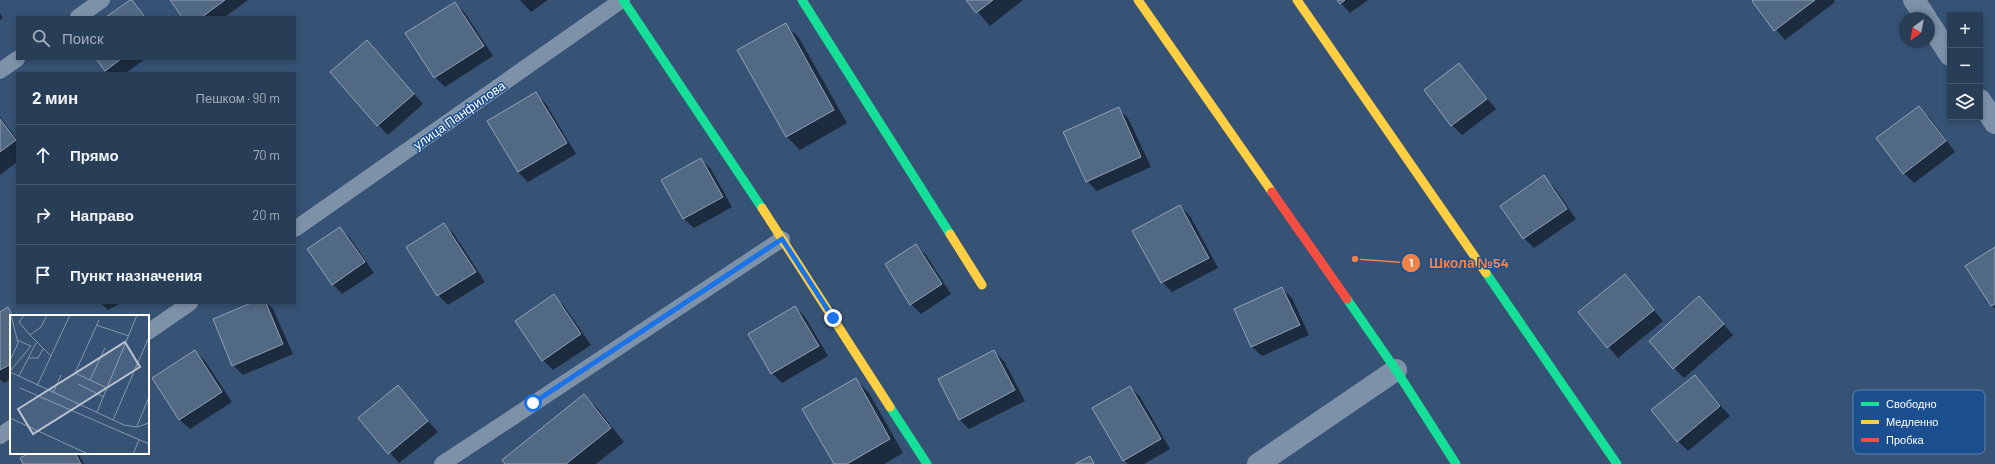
<!DOCTYPE html>
<html lang="ru">
<head>
<meta charset="utf-8">
<style>
  :root { --surface:#283e57; --page:#30455d; --text:#f1f3f6; --muted:#a5aeba; --line:#44576d }
  body { margin:0; font-family:Barlow,sans-serif; background:var(--page); color:var(--text) }
  .controls { position:absolute; right:12px; top:12px; display:grid; overflow:hidden; border-radius:0px; box-shadow:0 2px 6px #0003 }
  .controls button { width:36px; height:36px; display:grid; place-items:center; padding:0; border:0; border-bottom:1px solid var(--line); background:var(--surface); color:var(--text); font:20px sans-serif }
  .compass { position:absolute; left:1899px; top:12px; width:36px; height:36px; border-radius:50%; background:var(--surface); box-shadow:0 2px 6px #0003; rotate:212deg }
  .stop { position:absolute; width:12px; height:12px; margin:-9px; border:3px solid #1a73e8; border-radius:50%; background:#fff }
  .stop.end { background:#1a73e8; border-color:#fff; box-shadow:0 1px 4px #0008 }
  .list { margin:0; padding:0; list-style:none }
  h2 { display:flex; justify-content:space-between; align-items:center; height:52px; margin:0; padding:0 16px; font-size:17px }
  h2 small { font-size:13px; font-weight:400; color:var(--muted) }
  .list li { display:grid; grid-template-columns:26px 1fr auto; gap:12px; align-items:center; box-sizing:border-box; height:60px; padding:0 16px; border-top:1px solid var(--line) }
  .list b { display:block; font-size:15px; white-space:nowrap }
  .list em { font-size:13px; font-style:normal; color:var(--muted) }
  .icon { flex:none; width:22px; height:22px; fill:none; stroke:currentColor; stroke-width:2; stroke-linecap:round; stroke-linejoin:round }
  .map { position:relative; flex:none; width:1995px; height:464px; overflow:hidden }
  .search { position:absolute; background:var(--surface); box-shadow:0 2px 6px #0003; left:16px; top:16px; width:280px; height:44px; display:flex; align-items:center; gap:10px; box-sizing:border-box; padding:0 14px; border-radius:0px; color:var(--muted); font-size:15px }
  .panel { position:absolute; background:var(--surface); box-shadow:0 2px 6px #0003; left:16px; top:72px; width:280px; height:232px; border-radius:0px }
  .map>svg:first-child { display:block }
  .shadow { fill:#0007 }
  .building { fill:#526984; stroke:#92a2b6 }
  .lines { fill:none; stroke-linecap:round; stroke-linejoin:round }
  .lane { stroke:#7d92a8; stroke-width:16 }
  .street { stroke:#7d92a8; stroke-width:22 }
  .fast { stroke:#16e098; stroke-width:9 }
  .slow { stroke:#ffcf43; stroke-width:9 }
  .jam { stroke:#f24e42; stroke-width:9 }
  .route { stroke:#1a73e8; stroke-width:5 }
  .labels { text-anchor:middle; dominant-baseline:central; stroke-width:3; stroke-linejoin:round; paint-order:stroke }
  .street-label { font-size:13px; fill:#fff; stroke:#1b4f8f }
  .inset-road { fill:none; stroke:#8697ac; stroke-width:1 }
  .view { fill:#b9c2ce; fill-opacity:0.15; stroke:#b9c2ce; stroke-width:2 }
  .inset-edge { fill:none; stroke:#fff; stroke-width:2 }
  .key { fill:#1b4f8f; stroke:#5f84b1; stroke-width:1 }
  .key-label { font-size:11px; fill:#fff }
  .leader { fill:none; stroke:#ee8249; stroke-width:1.5 }
  .callout-dot { fill:#ee8249; stroke:#1b4f8f; stroke-width:1.5 }
  .mark-label { font-size:12px; text-anchor:middle; font-weight:bold; fill:#fff }
  .callout-label { font-size:14px; text-anchor:middle; font-weight:bold; fill:#ee8249; stroke:#1b4f8f; stroke-width:3; stroke-linejoin:round; paint-order:stroke }
</style>
</head>
<body>
<div class="map">
<svg width="1995" height="464" viewBox="0 0 1995 464">
  <rect width="100%" height="100%" fill="#365274"/>
  <g class="shadow">
    <polygon points="131,0 146,17 108,17"/>
    <polygon points="171,0 248,0 225,17 184,17"/>
    <polygon points="520,0 548,0 531,12"/>
    <polygon points="967,0 1023,0 990,26"/>
    <polygon points="1338,0 1368,0 1350,13"/>
    <polygon points="1755,0 1834,0 1835,2 1785,40 1753,1"/>
    <polygon points="455,3 465,13 493,56 445,87 435,77"/>
    <polygon points="0,13 3,18 0,20"/>
    <polygon points="785,24 799,38 847,123 800,150 786,136"/>
    <polygon points="367,41 423,104 388,135 378,125"/>
    <polygon points="97,59 145,59 126,73 108,73"/>
    <polygon points="1459,64 1496,109 1462,135 1452,125"/>
    <polygon points="536,94 546,104 576,154 528,182 518,172"/>
    <polygon points="1118,108 1128,118 1151,167 1097,191 1087,181"/>
    <polygon points="1919,108 1929,117 1955,152 1914,183 1904,173"/>
    <polygon points="0,117 17,139 17,162 0,175"/>
    <polygon points="701,159 711,169 732,207 694,228 684,219 662,180"/>
    <polygon points="1544,177 1554,187 1576,219 1534,248 1524,238 1502,206"/>
    <polygon points="1180,206 1190,216 1218,268 1172,292 1162,282"/>
    <polygon points="444,224 454,234 485,282 448,305 438,295"/>
    <polygon points="340,228 350,238 374,273 342,294 333,284"/>
    <polygon points="916,246 926,255 951,294 921,314 911,304"/>
    <polygon points="1995,248 1995,309 1992,306"/>
    <polygon points="1625,275 1663,321 1618,358 1579,312"/>
    <polygon points="1282,288 1292,298 1309,335 1262,356 1252,347 1235,310"/>
    <polygon points="554,296 564,306 591,345 553,370 543,360"/>
    <polygon points="101,303 121,303 108,310"/>
    <polygon points="253,303 267,303 273,309 293,354 243,375 233,365"/>
    <polygon points="795,307 805,317 828,356 782,383 772,373 750,334"/>
    <polygon points="8,308 16,316 11,316 11,379 4,383 0,379 0,313"/>
    <polygon points="1709,308 1733,335 1684,378 1674,368"/>
    <polygon points="195,351 205,361 232,402 190,429 180,420 153,379"/>
    <polygon points="994,351 1004,361 1025,401 969,429 959,419"/>
    <polygon points="1694,376 1730,416 1688,451 1678,441"/>
    <polygon points="856,380 869,393 903,453 884,464 835,464"/>
    <polygon points="398,387 438,432 399,463 360,418"/>
    <polygon points="1130,387 1140,397 1170,449 1144,464 1128,464 1124,460"/>
    <polygon points="584,395 598,409 624,442 596,464 506,464"/>
    <polygon points="31,453 78,453 84,464 24,464"/>
  </g>
  <g class="building">
    <polygon points="130,0 132,0 145,17 106,17"/>
    <polygon points="170,0 225,0 202,17 182,17"/>
    <polygon points="966,0 993,0 976,13"/>
    <polygon points="1337,0 1345,0 1340,4"/>
    <polygon points="1753,0 1815,0 1774,31 1752,1"/>
    <polygon points="455,2 484,46 434,78 405,33"/>
    <polygon points="786,23 834,110 786,137 737,50"/>
    <polygon points="367,40 414,94 377,126 330,72"/>
    <polygon points="96,59 121,59 105,71"/>
    <polygon points="1459,63 1487,99 1451,126 1424,90"/>
    <polygon points="536,92 567,143 518,172 487,121"/>
    <polygon points="1919,106 1946,141 1903,174 1876,138"/>
    <polygon points="1119,107 1141,157 1086,182 1063,132"/>
    <polygon points="0,119 16,140 0,152"/>
    <polygon points="701,158 723,197 683,219 661,180"/>
    <polygon points="1544,175 1567,209 1523,239 1500,206"/>
    <polygon points="1180,205 1209,258 1161,283 1132,231"/>
    <polygon points="444,223 476,272 437,296 406,247"/>
    <polygon points="340,227 365,262 332,285 307,249"/>
    <polygon points="916,244 942,284 910,305 885,264"/>
    <polygon points="1995,247 1995,304 1991,306 1965,266"/>
    <polygon points="1625,274 1654,310 1607,348 1578,312"/>
    <polygon points="1282,287 1300,325 1251,347 1234,309"/>
    <polygon points="554,294 581,334 542,361 515,321"/>
    <polygon points="1699,296 1724,324 1673,369 1649,341"/>
    <polygon points="251,303 266,303 283,344 232,366 213,319"/>
    <polygon points="795,306 819,346 771,374 748,334"/>
    <polygon points="8,307 13,316 11,316 11,364 0,370 0,312"/>
    <polygon points="195,350 222,392 179,420 152,378"/>
    <polygon points="994,350 1015,390 959,420 938,379"/>
    <polygon points="1695,375 1720,406 1677,442 1651,410"/>
    <polygon points="856,378 890,439 847,464 834,464 802,409"/>
    <polygon points="398,385 428,421 388,454 358,418"/>
    <polygon points="1130,386 1161,439 1123,461 1092,408"/>
    <polygon points="584,394 611,428 566,464 505,464 502,460"/>
    <polygon points="29,453 75,453 81,464 23,464 20,458"/>
    <polygon points="1090,456 1094,464 1075,464"/>
  </g>
  <g class="lines">
    <g class="lane">
      <polyline points="78,17 102,0"/>
      <polyline points="0,71 17,59"/>
      <polyline points="295,229 622,0"/>
      <polyline points="148,332 190,303"/>
      <polyline points="0,436 11,428"/>
      <polyline points="442,464 782,239"/>
    </g>
    <g class="street">
      <polyline points="1914,0 1926,18"/>
      <polyline points="1929,23 1950,55"/>
      <polyline points="1980,100 1995,123"/>
      <polyline points="1258,464 1396,370"/>
    </g>
    <g class="fast">
      <polyline points="623,0 762,208"/>
      <polyline points="802,0 950,234"/>
      <polyline points="1486,273 1617,464"/>
      <polyline points="1347,299 1396,370 1456,464"/>
      <polyline points="890,407 927,464"/>
    </g>
    <g class="slow">
      <polyline points="1138,0 1272,192"/>
      <polyline points="1297,0 1486,273"/>
      <polyline points="762,208 890,407"/>
      <polyline points="950,234 982,285"/>
    </g>
    <polyline class="jam" points="1272,192 1347,299"/>
  </g>
  <g class="lines">
    <polyline class="route" points="533,403 782,239 833,318"/>
  </g>
  <g class="labels">
    <g class="street-label">
      <text transform="translate(459 115) rotate(-35)">улица Панфилова</text>
    </g>
  </g>
  <g transform="translate(10 315)">
    <rect width="139" height="139" fill="#365274"/>
    <path class="inset-road" d="M 14,0 L 9,7 L 20,20 L 31,12 L 37,0M 89,5 L 65,58 L 97,73M 86,10 L 119,21M 20,20 L 41,41M 19,43 L 28,43 L 33,34M 0,46 L 8,28 L 1,0M 0,56 L 21,31 L 7,25M 0,57 L 114,110 L 127,112 L 139,108M 9,61 L 26,28M 80,65 L 95,33M 68,69 L 94,82M 27,71 L 60,0M 10,73 L 139,129M 43,78 L 51,60M 87,97 L 127,0M 0,103 L 78,139M 103,105 L 139,22M 127,111 L 139,82M 123,139 L 129,125"/>
    <path class="view" d="M 115,27 L 130,52 L 23,119 L 8,94 Z"/>
    <rect width="139" height="139" class="inset-edge"/>
  </g>
  <rect x="1853" y="390" width="132" height="64" rx="6" class="key"/>
  <rect x="1861" y="402" width="18" height="4" fill="#16e098"/>
  <rect x="1861" y="420" width="18" height="4" fill="#ffcf43"/>
  <rect x="1861" y="438" width="18" height="4" fill="#f24e42"/>
  <g class="key-label">
    <text x="1886" y="408">Свободно</text>
    <text x="1886" y="426">Медленно</text>
    <text x="1886" y="444">Пробка</text>
  </g>
  <path class="leader" d="M1355 259L1411 263"/>
  <g class="callout-dot">
    <circle cx="1355" cy="259" r="4"/>
    <circle cx="1411" cy="263" r="10"/>
  </g>
  <g class="mark-label">
    <text x="1411" y="267">1</text>
  </g>
  <g class="callout-label">
    <text x="1469" y="268">Школа №54</text>
  </g>
</svg>
<div class="controls">
<button>+</button>
<button>−</button>
<button><svg class="icon" aria-label="layers" viewBox="0 0 24 24"><path d="M12 4l9 5-9 5-9-5zM3 14l9 5 9-5"/></svg></button>
</div>
<svg class="compass" viewBox="-18 -18 36 36"><path d="M0-13l5 13h-10z" fill="#e53935"/><path d="M0 13l5-13h-10z" fill="#a5aeba"/></svg>
<div class="stop" style="left:533px;top:403px"></div>
<div class="stop end" style="left:833px;top:318px"></div>
<div class="search"><svg class="icon" aria-label="search" viewBox="0 0 24 24"><circle cx="10" cy="10" r="6"/><path d="M15 15l6 6"/></svg>Поиск</div>
<section class="panel">
<h2>2 мин<small>Пешком · 90 m</small></h2>
<ul class="list">
<li><svg class="icon" aria-label="ahead" viewBox="0 0 24 24"><path d="M12 20V5M6 11l6-6 6 6"/></svg><div><b>Прямо</b></div><em>70 m</em></li>
<li><svg class="icon" aria-label="right" viewBox="0 0 24 24"><path d="M7 20v-9h11M14 6l5 5-5 5"/></svg><div><b>Направо</b></div><em>20 m</em></li>
<li><svg class="icon" aria-label="arrive" viewBox="0 0 24 24"><path d="M6 21V4h12l-3 4 3 4H6"/></svg><div><b>Пункт назначения</b></div></li>
</ul>
</section>
</div>
</body>
</html>
